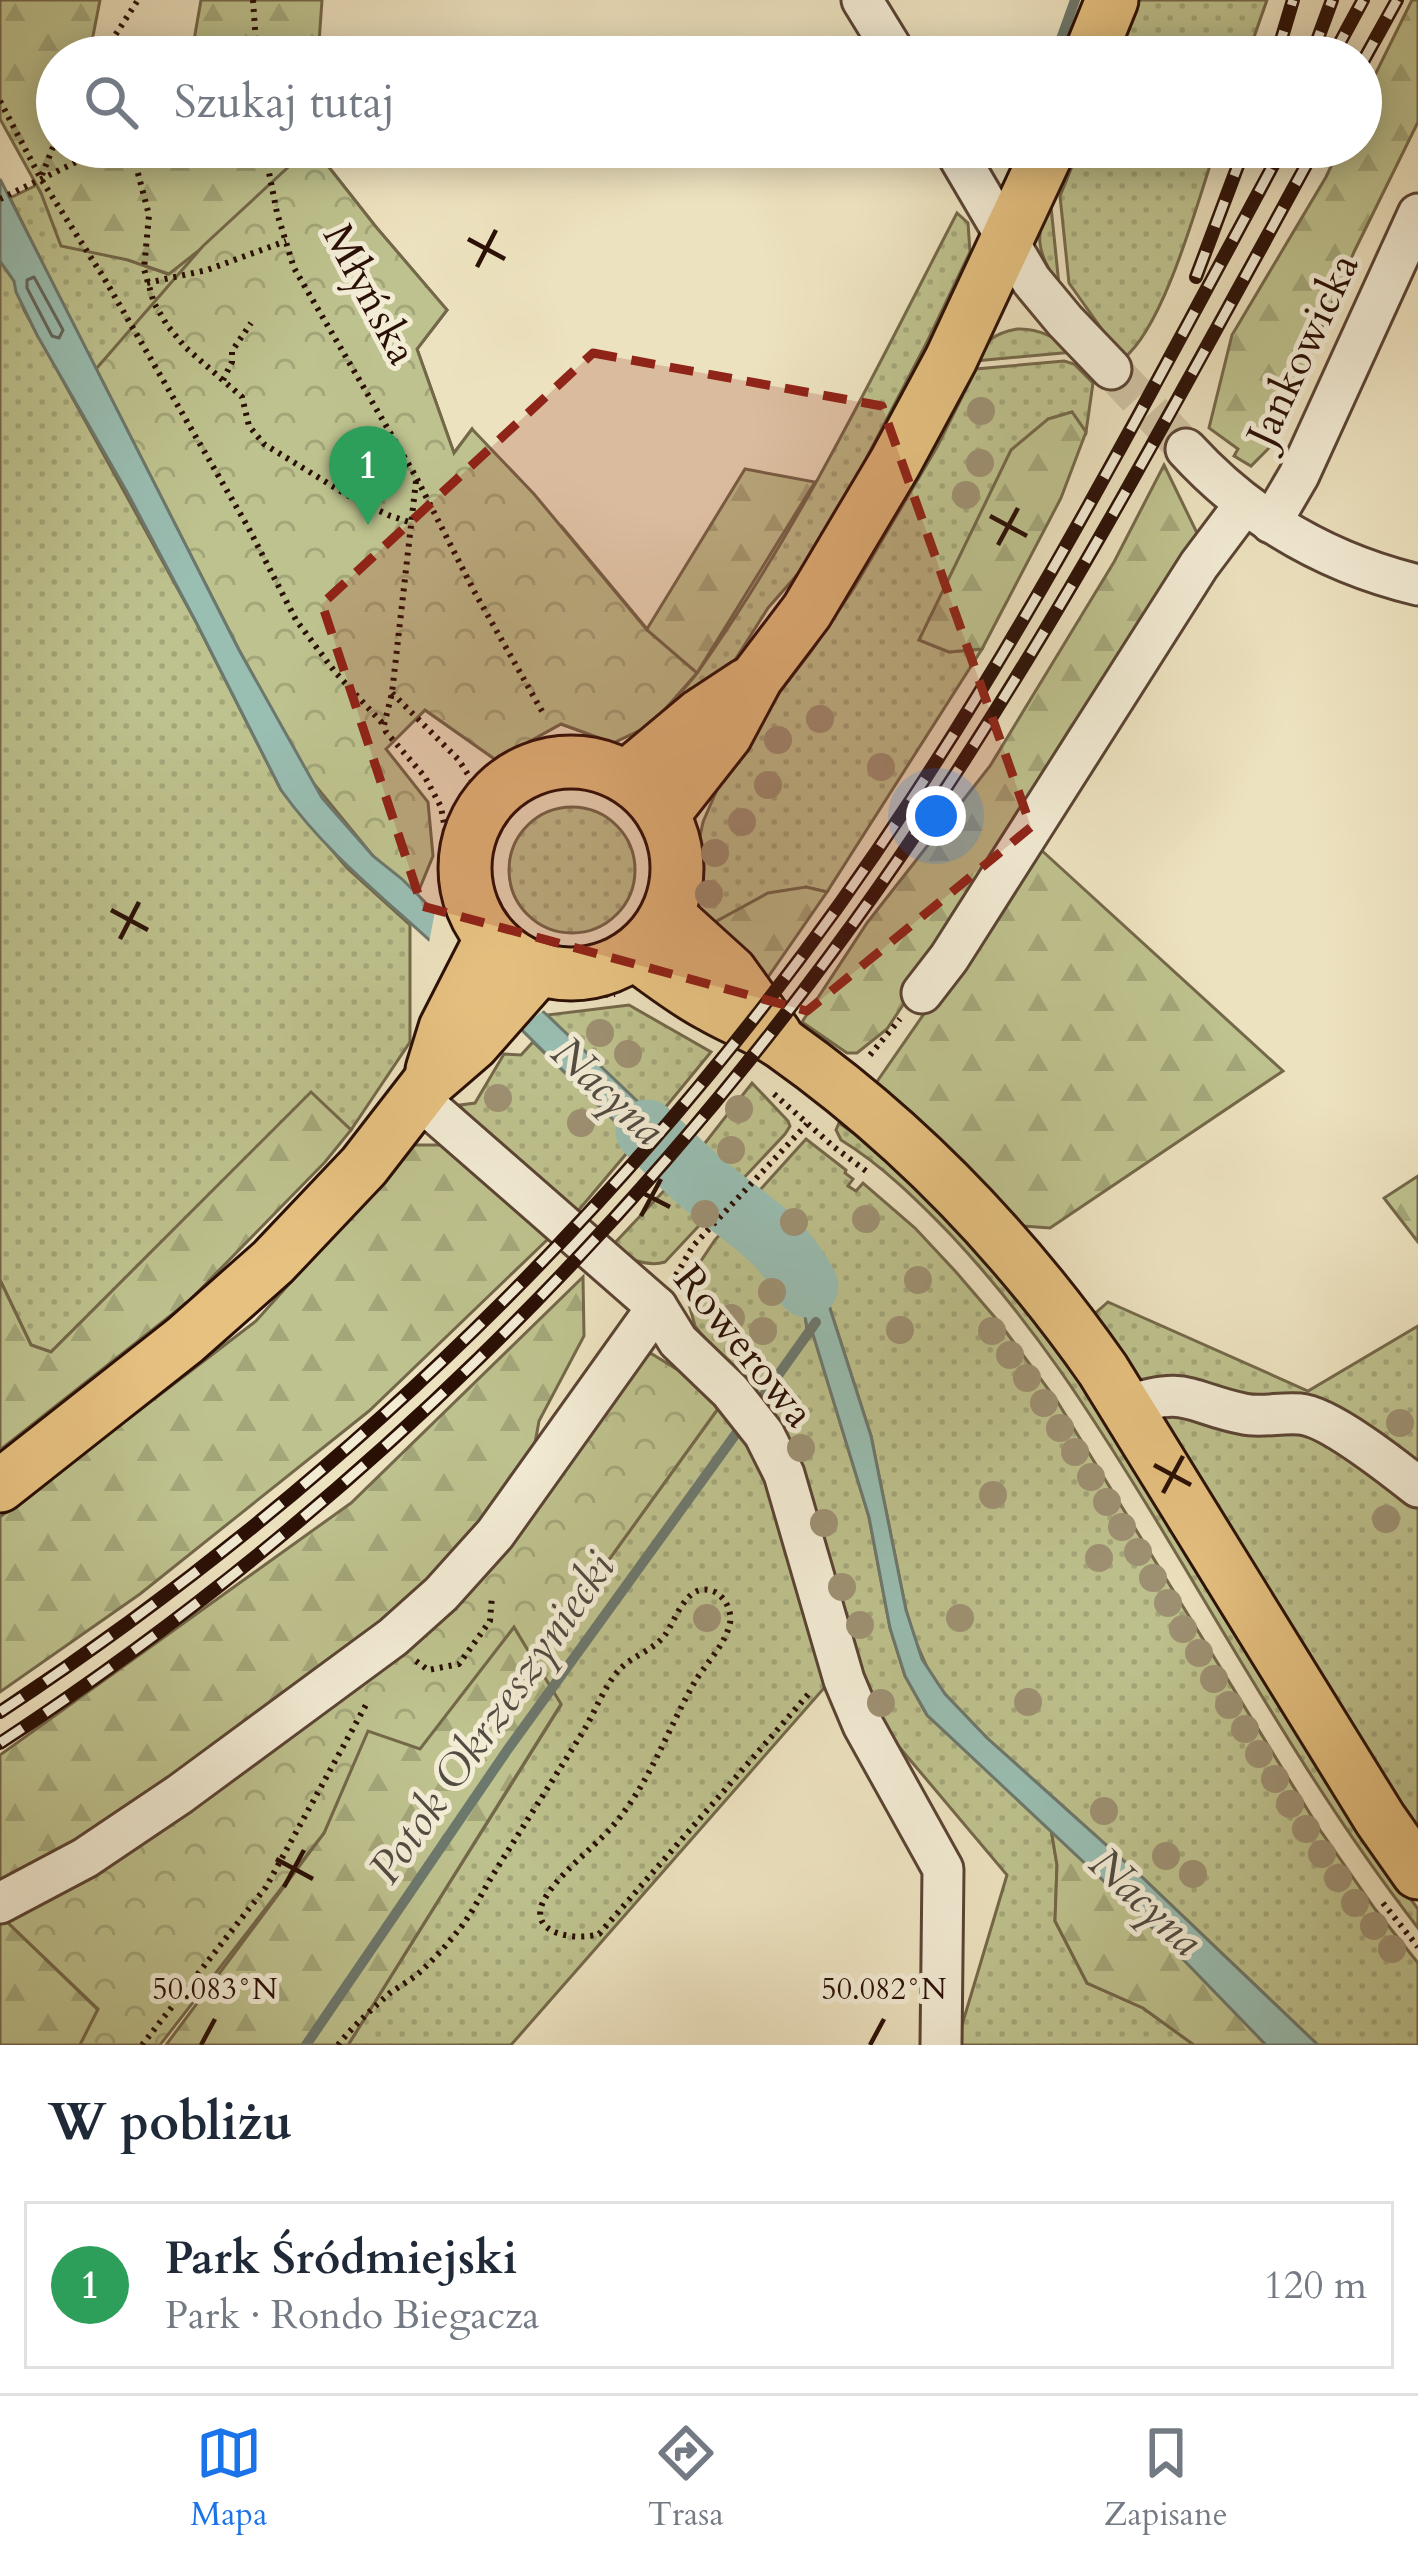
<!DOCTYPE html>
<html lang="pl">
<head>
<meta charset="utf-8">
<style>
  :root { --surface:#fff; --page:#f2f2f3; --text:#1f2937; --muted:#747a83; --line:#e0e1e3; --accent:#1a73e8 }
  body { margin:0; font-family:Cardo,serif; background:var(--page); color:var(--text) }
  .you { position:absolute; left:936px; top:816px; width:42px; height:42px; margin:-30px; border:9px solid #fff; border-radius:50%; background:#1a73e8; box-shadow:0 0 0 18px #1a73e833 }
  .badge { display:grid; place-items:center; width:78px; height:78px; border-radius:50%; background:var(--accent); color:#fff; font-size:39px; font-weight:700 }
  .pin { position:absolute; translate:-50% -99px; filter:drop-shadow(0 3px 6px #0008) }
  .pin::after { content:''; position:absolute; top:63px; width:42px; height:36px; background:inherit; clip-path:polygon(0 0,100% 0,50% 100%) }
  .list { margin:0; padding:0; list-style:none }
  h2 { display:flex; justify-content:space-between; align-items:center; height:156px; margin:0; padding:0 48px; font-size:51px }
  h2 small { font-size:39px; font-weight:400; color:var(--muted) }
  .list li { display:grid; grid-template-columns:78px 1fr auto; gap:36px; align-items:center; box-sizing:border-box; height:168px; margin:0 24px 24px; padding:0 24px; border:3px solid var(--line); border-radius:0px }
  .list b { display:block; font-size:45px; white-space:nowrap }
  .list p { margin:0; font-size:39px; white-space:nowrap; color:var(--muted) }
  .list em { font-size:39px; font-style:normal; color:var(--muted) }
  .icon { flex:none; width:66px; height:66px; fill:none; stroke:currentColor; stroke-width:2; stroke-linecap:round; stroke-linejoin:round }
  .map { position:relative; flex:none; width:1418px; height:2045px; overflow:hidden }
  .search { position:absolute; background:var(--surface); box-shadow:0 6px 30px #0003; left:36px; right:36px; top:36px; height:132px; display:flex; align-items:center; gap:30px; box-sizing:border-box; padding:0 42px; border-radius:66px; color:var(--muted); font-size:45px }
  .sheet { height:348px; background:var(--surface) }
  nav { display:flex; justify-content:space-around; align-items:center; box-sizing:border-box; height:168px; border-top:3px solid var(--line); background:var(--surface); font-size:33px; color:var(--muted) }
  nav a { display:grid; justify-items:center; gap:6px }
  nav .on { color:var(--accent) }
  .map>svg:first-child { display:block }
  .grass { fill:url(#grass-dots); stroke:#74684a; stroke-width:3 }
  .forest { fill:url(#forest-firs); stroke:#74684a; stroke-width:3 }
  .park { fill:url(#park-crowns); stroke:#74684a; stroke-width:3 }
  .water { fill:#99beb2; stroke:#6d786d; stroke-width:3 }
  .pier { fill:#ede2bf }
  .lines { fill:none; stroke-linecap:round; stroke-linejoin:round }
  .shore { stroke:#62665c; stroke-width:3 }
  .stream { stroke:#6d786d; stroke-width:10 }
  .river { stroke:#99beb2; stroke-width:63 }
  .minor-tunnel { stroke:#d0c2a3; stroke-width:39; stroke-dasharray:39 20; stroke-linecap:butt }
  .minor-casing { stroke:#5b4434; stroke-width:45 }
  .major-casing { stroke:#2a0f05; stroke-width:57 }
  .path { stroke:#2a0f05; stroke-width:6; stroke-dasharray:3 6; stroke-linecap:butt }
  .minor { stroke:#f3ecd5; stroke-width:39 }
  .major { stroke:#e6c180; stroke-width:51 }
  .rail-casing { stroke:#2a0f05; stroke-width:14 }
  .rail { stroke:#f3ecd5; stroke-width:9; stroke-dasharray:27; stroke-linecap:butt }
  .tree { fill:#9e9173 }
  .marked { fill:#8f2418; fill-opacity:0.2; stroke:#8f2418; stroke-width:9; stroke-dasharray:24 15; stroke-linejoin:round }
  .ticks { fill:none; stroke:#2a0f05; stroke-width:4.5 }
  .labels { text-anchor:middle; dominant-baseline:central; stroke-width:10; stroke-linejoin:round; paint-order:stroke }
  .street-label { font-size:42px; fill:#2a0f05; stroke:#f3ecd5 }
  .water-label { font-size:45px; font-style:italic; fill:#514c42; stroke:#f3ecd5 }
  .ticks-label { font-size:30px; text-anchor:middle; fill:#2a0f05; stroke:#f3ecd5; stroke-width:10; stroke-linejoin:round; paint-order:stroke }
</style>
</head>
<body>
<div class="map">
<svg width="1418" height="2045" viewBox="0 0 1418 2045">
  <defs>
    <pattern id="grass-dots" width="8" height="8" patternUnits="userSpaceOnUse" patternTransform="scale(3)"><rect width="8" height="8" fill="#bec28e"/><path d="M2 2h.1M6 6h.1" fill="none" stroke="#a3a679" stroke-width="1.8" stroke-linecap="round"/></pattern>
    <pattern id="forest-firs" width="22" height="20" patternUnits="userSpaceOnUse" patternTransform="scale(3)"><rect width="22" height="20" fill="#bec28e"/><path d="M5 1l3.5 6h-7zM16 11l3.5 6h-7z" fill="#a3a679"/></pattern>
    <pattern id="park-crowns" width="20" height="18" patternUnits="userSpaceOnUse" patternTransform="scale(3)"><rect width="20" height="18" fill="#bec28e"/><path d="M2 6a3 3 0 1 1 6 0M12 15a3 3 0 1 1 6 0" fill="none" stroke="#a3a679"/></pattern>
  </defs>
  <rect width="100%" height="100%" fill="#ede2bf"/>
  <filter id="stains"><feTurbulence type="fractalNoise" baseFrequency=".00167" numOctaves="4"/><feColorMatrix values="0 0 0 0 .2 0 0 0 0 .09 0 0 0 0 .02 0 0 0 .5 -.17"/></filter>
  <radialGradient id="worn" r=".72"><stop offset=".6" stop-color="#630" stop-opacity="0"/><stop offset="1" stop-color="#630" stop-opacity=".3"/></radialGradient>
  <g class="grass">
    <polygon points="1138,0 1267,0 1247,57 1116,57"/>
    <path d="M 1080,147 L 1216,147 C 1198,200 1165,326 1123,359 L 1069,283 L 1060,196 Z"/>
    <polygon points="37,185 41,193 128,260 168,274 203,246 110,399 10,198"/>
    <path d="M 1050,197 L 1059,285 C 1035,251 1035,235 1050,197 Z"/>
    <path d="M 957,213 L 968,223 L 970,252 L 927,342 L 833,522 L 810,560 L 768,608 L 735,660 L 697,702 L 651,725 C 667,707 686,689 700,669 C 800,527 877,368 957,213 Z"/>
    <polygon points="0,261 14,281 24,310 196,622 281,790 347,868 410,925 410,1042 351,1130 311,1093 51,1352 31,1345 0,1280"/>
    <path d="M 1017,329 C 1040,328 1056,338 1073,352 L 975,361 C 984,342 994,333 1017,329 Z"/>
    <polygon points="1064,361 1074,364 1093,383 1086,432 1072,412 1048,419 919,640 949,652 982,649 827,892 806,887 706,927 688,894 703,822 732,755 812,650 854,588 937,447 976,369"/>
    <circle cx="572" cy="870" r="63"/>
    <polygon points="629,1005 711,1052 655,1120 547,1015"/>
    <polygon points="533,1042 637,1141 572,1218 466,1116 460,1105 475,1103 504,1054 521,1055"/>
    <path d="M 752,1083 L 788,1121 L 790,1126 L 785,1134 L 665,1262 C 647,1268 625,1257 609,1249 L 676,1178 L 701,1200 L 719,1180 L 694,1157 Z"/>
    <path d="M 839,1123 L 886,1156 L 918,1184 L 1046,1325 L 1392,1874 L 1418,1909 L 1418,1928 C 1318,1799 1238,1655 1153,1515 C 1090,1412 1034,1324 951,1235 C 918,1201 882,1165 841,1140 L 836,1130 Z"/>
    <path d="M 806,1139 L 846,1170 L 845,1173 L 853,1179 L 848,1186 L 856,1191 L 863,1183 L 915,1228 L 956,1272 L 998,1321 L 1057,1401 L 1320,1830 L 1375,1909 L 1418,1963 L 1418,2045 L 1318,2045 L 1144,1879 L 987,1738 L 945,1694 L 931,1676 L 914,1638 L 906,1610 L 871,1436 L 825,1293 L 797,1244 L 762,1209 L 743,1230 C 774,1257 804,1287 807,1330 L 812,1330 L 869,1517 L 890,1628 L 905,1676 L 927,1715 L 1051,1829 L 1057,1865 L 1055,1921 L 1087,1983 L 1143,2008 L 1194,2045 L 956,2045 L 1007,1875 L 879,1723 L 743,1388 L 695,1326 L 684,1286 L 715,1240 Z"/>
    <polygon points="1108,1302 1308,1391 1418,1326 1418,1840 1091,1317"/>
    <polygon points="725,1399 764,1455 832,1679 511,2045 348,2045 561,1705 535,1662"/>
  </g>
  <g class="forest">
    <polygon points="0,0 100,0 92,41 193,46 201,0 322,0 318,57 57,57 57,147 313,147 376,227 447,310 417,349 454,453 472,429 548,563 562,527 647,629 745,469 815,482 697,673 651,725 613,743 561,724 496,760 425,710 385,749 193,556 110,399 202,248 169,274 128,260 61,246 41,193 0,119"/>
    <polygon points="1412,0 1418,0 1418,122 1354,252 1272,445 1251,466 1234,456 1238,449 1209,428 1232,335 1326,177 1340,147 1361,147 1361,103"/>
    <polygon points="1072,412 1086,432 1061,498 982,649 949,652 919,640 1011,450 1048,419"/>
    <polygon points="1164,465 1198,535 1088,726 887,1029 857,1053 847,1053 802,1022 867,923 990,766 1114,562"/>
    <polygon points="1039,848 1283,1071 1050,1228 1023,1226 876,1083"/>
    <polygon points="806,887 827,892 762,986 706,927 768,893"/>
    <polygon points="311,1092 351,1130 325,1162 189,1301 0,1450 0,1280 31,1345 51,1352"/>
    <polygon points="414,1145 451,1145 548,1239 369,1411 140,1594 0,1692 0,1517 256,1321"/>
    <polygon points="1418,1176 1418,1242 1384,1198"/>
    <polygon points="583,1277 584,1336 539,1421 532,1460 422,1588 318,1674 38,1871 0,1890 0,1755 351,1503"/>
    <polygon points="514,1627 561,1704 348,2045 166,2045 324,1833 368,1730 420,1748"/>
    <polygon points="1051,1829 1200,1974 1266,2045 1194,2045 1143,2008 1087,1983 1055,1921 1057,1865"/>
    <polygon points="2,1917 98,2010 80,2045 0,2045 0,1919"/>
  </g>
  <g class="park">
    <polygon points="310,147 313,147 376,227 447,310 417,349 454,453 472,429 534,494 647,630 697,673 651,725 613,743 561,724 496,760 425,710 386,749 428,802 433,856 417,895 373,856 310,779 239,650 96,369 203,246"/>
    <polygon points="635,1353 652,1354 725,1399 535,1662 514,1627 420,1749 368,1731 324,1833 160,2045 80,2045 98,2009 2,1917 413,1643"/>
  </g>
  <g class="water">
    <path d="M 0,179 L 239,650 L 322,798 L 373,856 L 402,879 L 467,944 L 547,1015 L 720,1180 L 701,1201 C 616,1126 537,1044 456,965 C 396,907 330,859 281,790 L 196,622 L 127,492 L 37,335 L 16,292 L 14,281 L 0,261 Z"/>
    <path d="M 762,1208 L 797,1244 L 825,1293 L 871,1436 L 906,1610 L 922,1659 L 945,1694 L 987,1738 L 1144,1879 L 1318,2045 L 1266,2045 L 1141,1916 L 927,1715 L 905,1676 L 890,1628 L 869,1517 L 812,1331 L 807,1330 C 804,1288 774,1256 743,1230 Z"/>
  </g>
  <g class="pier">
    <polygon points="436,906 471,940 547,1008 518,1029 428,948"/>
    <polygon points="658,1115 698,1153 671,1183 633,1146"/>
  </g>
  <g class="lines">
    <polygon class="shore" points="34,277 63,330 59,338 52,336 27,288 27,280"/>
    <g class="stream">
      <polyline points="1056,53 1075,0"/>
      <polyline points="754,1409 816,1322"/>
      <polyline points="306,2045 508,1749 743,1424"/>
    </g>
    <path class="river" d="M 647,1131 C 668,1151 689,1173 712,1191 C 752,1223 781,1238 807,1286"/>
    <polyline class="minor-tunnel" points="1111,369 1186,449"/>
    <defs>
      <g id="minor">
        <polyline points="862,0 897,57"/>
        <polyline points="953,147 1031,280 1065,321 1111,369"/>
        <path d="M 1186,449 C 1249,518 1327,563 1418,585"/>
        <polyline points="1271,523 1299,475 1418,214"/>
        <polyline points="922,993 949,958 1199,565 1244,505"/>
        <polyline points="418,1098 657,1307 678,1341 730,1391 764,1434 784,1474 844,1680 863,1725 943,1869 941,2045"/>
        <path d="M 1127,1406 C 1187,1385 1189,1403 1244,1414 C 1262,1418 1281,1412 1300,1414 C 1328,1416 1394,1468 1418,1487"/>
        <polyline points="0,1903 85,1858 180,1794 393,1637 441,1594 495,1534 657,1307"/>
      </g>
      <g id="major">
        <polyline points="1089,57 1112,0"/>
        <circle cx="571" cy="868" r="106"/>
        <polyline points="626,777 700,715 747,684"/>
        <polyline points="663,815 726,735 757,677 807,611 895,463 951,359 1050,147"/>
        <polyline points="667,914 731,972 776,1035"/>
        <path d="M 634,954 C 659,971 683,991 710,1005 C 733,1019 761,1028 783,1044 C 910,1134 1014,1243 1103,1370 L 1380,1819 L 1418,1873"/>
        <polyline points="432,1070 445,1028 491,938"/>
        <polyline points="0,1486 185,1340 273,1262 364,1166 429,1082 473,1044 539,969"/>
      </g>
    </defs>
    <use href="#minor" class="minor-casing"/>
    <use href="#major" class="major-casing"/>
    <g class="path">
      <polyline points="253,0 257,57"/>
      <polyline points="101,57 138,0"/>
      <polyline points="0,101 41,179 104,278 248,527 296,620 335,672 384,725"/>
      <polyline points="131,147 149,215 144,269 154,303 167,325 185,347 242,397 249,426 264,444 347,495 388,515 412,523"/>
      <polyline points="264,147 277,213 294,268 416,477 474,591 543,713"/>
      <polyline points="42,175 57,137"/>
      <polyline points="0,199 107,147"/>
      <polyline points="147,283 207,270 286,241"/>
      <polyline points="223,380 232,362 232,351 251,323"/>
      <polyline points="416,481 392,693 384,725 386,732 425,777 441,807 446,835 443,881 452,918"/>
      <polyline points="392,693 458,759 480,793 489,801"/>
      <polyline points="569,998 615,994"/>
      <polyline points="870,1055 900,1019"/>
      <polyline points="774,1094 834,1147 870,1174"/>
      <polyline points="676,1275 693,1246 807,1124"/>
      <polyline points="416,1661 428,1670 459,1664 490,1621 492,1596"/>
      <polyline points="1383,1903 1418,1947"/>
      <polyline points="142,2045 266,1887 367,1703"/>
      <path d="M 338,2045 C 353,2026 372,2009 390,1993 C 400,1986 411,1980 420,1972 C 433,1960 446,1946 457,1932 C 473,1913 483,1890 496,1870 C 525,1823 555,1777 584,1730 C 596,1710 605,1684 621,1668 C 634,1655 654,1650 665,1635 C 676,1620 687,1579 715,1592 C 726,1598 732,1612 730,1623 C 725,1646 704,1665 693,1685 C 666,1733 649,1785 611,1828 C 592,1849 555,1877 543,1902 C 528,1935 577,1941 599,1934 L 812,1690"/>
    </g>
    <use href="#minor" class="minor"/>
    <use href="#major" class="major"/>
    <defs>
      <g id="rail">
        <polyline points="1276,57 1293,0"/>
        <polyline points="1311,57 1332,0"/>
        <polyline points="1332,57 1363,0"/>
        <polyline points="1361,65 1397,0"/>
        <polyline points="1196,277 1245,147"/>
        <path d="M 0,1712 C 363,1472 672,1164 911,800 C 1049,591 1164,367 1283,147"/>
        <path d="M 0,1743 C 344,1518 641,1226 877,890 C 1043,654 1178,399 1316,147"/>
      </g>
    </defs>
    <use href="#rail" class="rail-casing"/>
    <use href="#rail" class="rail"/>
  </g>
  <g class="tree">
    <circle cx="981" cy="411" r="14"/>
    <circle cx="980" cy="463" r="14"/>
    <circle cx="966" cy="495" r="14"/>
    <circle cx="820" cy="719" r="14"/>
    <circle cx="778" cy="740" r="14"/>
    <circle cx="881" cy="767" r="14"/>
    <circle cx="768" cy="785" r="14"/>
    <circle cx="742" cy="822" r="14"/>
    <circle cx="715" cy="853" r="14"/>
    <circle cx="709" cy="894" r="14"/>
    <circle cx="600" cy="1033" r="14"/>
    <circle cx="628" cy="1054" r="14"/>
    <circle cx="498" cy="1098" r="14"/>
    <circle cx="739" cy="1109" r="14"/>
    <circle cx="581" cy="1123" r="14"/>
    <circle cx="731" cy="1150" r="14"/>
    <circle cx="705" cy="1214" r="14"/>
    <circle cx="866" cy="1219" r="14"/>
    <circle cx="794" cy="1222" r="14"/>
    <circle cx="918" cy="1280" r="14"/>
    <circle cx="772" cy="1292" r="14"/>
    <circle cx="731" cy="1318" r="14"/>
    <circle cx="900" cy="1330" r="14"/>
    <circle cx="763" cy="1331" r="14"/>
    <circle cx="992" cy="1331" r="14"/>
    <circle cx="1010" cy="1355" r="14"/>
    <circle cx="1027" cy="1378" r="14"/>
    <circle cx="1044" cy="1403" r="14"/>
    <circle cx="1400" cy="1423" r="14"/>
    <circle cx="1060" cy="1428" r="14"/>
    <circle cx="801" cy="1448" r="14"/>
    <circle cx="1075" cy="1452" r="14"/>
    <circle cx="1091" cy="1477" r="14"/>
    <circle cx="993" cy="1495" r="14"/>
    <circle cx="1107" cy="1502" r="14"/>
    <circle cx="1386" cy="1519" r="14"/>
    <circle cx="824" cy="1523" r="14"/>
    <circle cx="1122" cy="1527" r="14"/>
    <circle cx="1138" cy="1552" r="14"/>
    <circle cx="1099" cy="1558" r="14"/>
    <circle cx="1153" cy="1578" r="14"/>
    <circle cx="842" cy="1587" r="14"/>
    <circle cx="1168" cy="1603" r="14"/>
    <circle cx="707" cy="1618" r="14"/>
    <circle cx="960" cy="1618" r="14"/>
    <circle cx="860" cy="1625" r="14"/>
    <circle cx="1183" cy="1629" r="14"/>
    <circle cx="1199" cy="1653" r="14"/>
    <circle cx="1214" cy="1679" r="14"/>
    <circle cx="1028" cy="1702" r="14"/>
    <circle cx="881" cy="1703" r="14"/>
    <circle cx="1229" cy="1705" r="14"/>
    <circle cx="1245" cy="1729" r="14"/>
    <circle cx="1259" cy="1754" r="14"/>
    <circle cx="1275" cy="1779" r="14"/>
    <circle cx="1290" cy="1804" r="14"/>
    <circle cx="1104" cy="1811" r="14"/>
    <circle cx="1306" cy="1829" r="14"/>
    <circle cx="1322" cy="1854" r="14"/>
    <circle cx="1166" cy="1856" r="14"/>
    <circle cx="1193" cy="1874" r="14"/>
    <circle cx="1338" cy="1878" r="14"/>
    <circle cx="1355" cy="1903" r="14"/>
    <circle cx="1374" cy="1926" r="14"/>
    <circle cx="1392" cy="1949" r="14"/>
  </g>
  <path class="marked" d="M 593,353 L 882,406 L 1031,827 L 807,1011 L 422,906 L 322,604 Z"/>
  <path class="ticks" d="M 468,239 L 505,259M 477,267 L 496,230M 990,516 L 1027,536M 998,545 L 1018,508M 111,910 L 148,930M 120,939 L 139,902M 633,1188 L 670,1207M 641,1216 L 661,1179M 1154,1465 L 1191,1485M 1163,1493 L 1183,1456M 276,1859 L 313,1879M 284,1887 L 304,1850M 201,2045 L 215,2019M 870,2045 L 884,2019"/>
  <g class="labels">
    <g class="street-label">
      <text transform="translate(370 294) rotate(62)">Młyńska</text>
      <text transform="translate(1303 350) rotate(-65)">Jankowicka</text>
      <text transform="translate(744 1346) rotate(51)">Rowerowa</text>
    </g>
    <g class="water-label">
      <text transform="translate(608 1091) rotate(43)">Nacyna</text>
      <text transform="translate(492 1718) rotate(-55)">Potok Okrzeszyniecki</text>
      <text transform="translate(1146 1902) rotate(43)">Nacyna</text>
    </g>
  </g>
  <g class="ticks-label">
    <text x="215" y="1999">50.083°N</text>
    <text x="884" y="1999">50.082°N</text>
  </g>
  <rect width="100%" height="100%" filter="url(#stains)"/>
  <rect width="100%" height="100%" fill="url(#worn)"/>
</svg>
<div class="you"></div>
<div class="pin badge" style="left:368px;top:525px;background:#2e9e5b">1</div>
<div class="search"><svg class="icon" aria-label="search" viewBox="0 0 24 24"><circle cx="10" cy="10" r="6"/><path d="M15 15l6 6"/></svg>Szukaj tutaj</div>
</div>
<section class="sheet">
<h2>W pobliżu<small></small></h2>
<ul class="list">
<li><span class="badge" style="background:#2e9e5b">1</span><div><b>Park Śródmiejski</b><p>Park · Rondo Biegacza</p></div><em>120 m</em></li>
</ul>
</section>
<nav>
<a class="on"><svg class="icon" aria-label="map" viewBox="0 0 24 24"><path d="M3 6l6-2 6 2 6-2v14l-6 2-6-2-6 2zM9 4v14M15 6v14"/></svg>Mapa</a>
<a><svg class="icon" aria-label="directions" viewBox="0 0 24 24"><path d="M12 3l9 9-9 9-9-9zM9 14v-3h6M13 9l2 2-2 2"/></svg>Trasa</a>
<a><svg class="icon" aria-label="saved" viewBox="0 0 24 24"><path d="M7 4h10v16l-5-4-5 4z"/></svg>Zapisane</a>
</nav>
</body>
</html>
